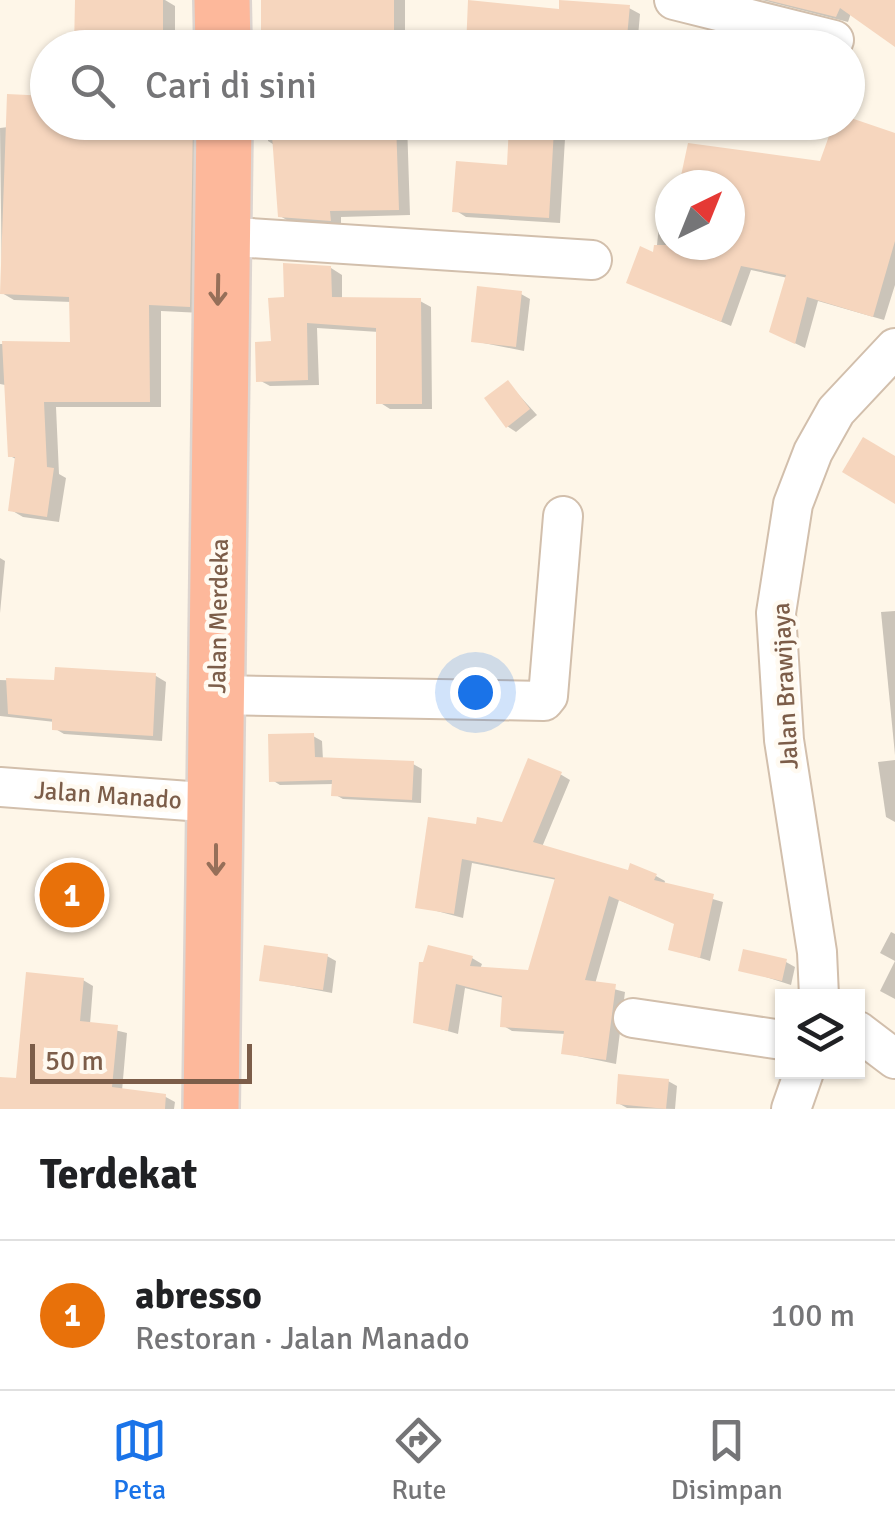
<!DOCTYPE html>
<html lang="id">
<head>
<meta charset="utf-8">
<style>
  :root { --surface:#fff; --page:#f2f2f2; --text:#202124; --muted:#757577; --line:#e0e0e0; --accent:#1a73e8 }
  body { margin:0; font-family:Signika,sans-serif; background:var(--page); color:var(--text) }
  .controls { position:absolute; right:30px; bottom:30px; display:grid; overflow:hidden; border-radius:0px; box-shadow:0 2px 8px #0004 }
  .controls button { width:90px; height:90px; display:grid; place-items:center; padding:0; border:0; border-bottom:2px solid var(--line); background:var(--surface); color:var(--text); font:50px sans-serif }
  .compass { position:absolute; left:655px; top:170px; width:90px; height:90px; border-radius:50%; background:var(--surface); box-shadow:0 2px 8px #0004; rotate:43deg }
  .scale { position:absolute; left:30px; bottom:25px; width:222px; box-sizing:border-box; padding-left:10px; border:5px solid #7c5d49; border-top:0; font-size:28px; line-height:35px; white-space:nowrap; color:#7c5d49; -webkit-text-stroke:8px #fffaf1; paint-order:stroke }
  .you { position:absolute; left:475px; top:692px; width:35px; height:35px; margin:-25px; border:8px solid #fff; border-radius:50%; background:#1a73e8; box-shadow:0 0 0 15px #1a73e833 }
  .badge { display:grid; place-items:center; width:65px; height:65px; border-radius:50%; background:var(--accent); color:#fff; font-size:32px; font-weight:700 }
  .pin { position:absolute; translate:-50% -50%; border:5px solid #fff; box-shadow:0 2px 10px #0006 }
  .list { margin:0; padding:0; list-style:none }
  h2 { display:flex; justify-content:space-between; align-items:center; height:130px; margin:0; padding:0 40px; font-size:42px }
  h2 small { font-size:32px; font-weight:400; color:var(--muted) }
  .list li { display:grid; grid-template-columns:65px 1fr auto; gap:30px; align-items:center; box-sizing:border-box; height:150px; padding:0 40px; border-top:2px solid var(--line) }
  .list b { display:block; font-size:38px; white-space:nowrap }
  .list p { margin:0; font-size:32px; white-space:nowrap; color:var(--muted) }
  .list em { font-size:32px; font-style:normal; color:var(--muted) }
  .icon { flex:none; width:55px; height:55px; fill:none; stroke:currentColor; stroke-width:2; stroke-linecap:round; stroke-linejoin:round }
  .map { position:relative; flex:none; width:895px; height:1109px; overflow:hidden }
  .search { position:absolute; background:var(--surface); box-shadow:0 2px 8px #0004; left:30px; right:30px; top:30px; height:110px; display:flex; align-items:center; gap:25px; box-sizing:border-box; padding:0 35px; border-radius:55px; color:var(--muted); font-size:38px }
  .sheet { height:280px; background:var(--surface) }
  nav { display:flex; justify-content:space-around; align-items:center; box-sizing:border-box; height:140px; border-top:2px solid var(--line); background:var(--surface); font-size:28px; color:var(--muted) }
  nav a { display:grid; justify-items:center; gap:5px }
  nav .on { color:var(--accent) }
  .map>svg:first-child { display:block }
  .shadow { fill:#0003 }
  .building { fill:#f6d6be }
  .lines { fill:none; stroke-linecap:round; stroke-linejoin:round }
  .minor-casing { stroke:#d2bfac; stroke-width:42 }
  .highway-casing { stroke:#ddd5d0; stroke-width:60 }
  .minor { stroke:#fff; stroke-width:38 }
  .highway { stroke:#fdb89b; stroke-width:55 }
  .oneway { stroke:#966f59 }
  .labels { text-anchor:middle; dominant-baseline:central; stroke-width:9; stroke-linejoin:round; paint-order:stroke }
  .street-label { font-size:25px; fill:#7c5d49; stroke:#fffaf1 }
</style>
</head>
<body>
<div class="map">
<svg width="895" height="1109" viewBox="0 0 895 1109">
  <rect width="100%" height="100%" fill="#fef6e8"/>
  <g class="shadow">
    <polygon points="77,0 165,0 175,6 175,48 75,48"/>
    <polygon points="264,0 405,0 405,48 263,48"/>
    <polygon points="762,0 895,0 895,44 851,13 848,22"/>
    <polygon points="629,8 640,14 637,48 469,48 561,11"/>
    <polygon points="848,119 895,136 895,285 884,320 818,301 805,348 782,337 788,278 751,270 731,326 639,287 656,255 661,205 670,206 670,245 730,245 730,185 688,185 822,164"/>
    <polygon points="48,122 206,122 202,313 161,311 161,407 56,407 59,474 66,478 59,522 23,517 11,510 18,460 10,456 5,385 0,384 0,344 72,345 72,302 14,300 2,293 0,128"/>
    <polygon points="268,122 407,122 410,215 341,217 341,226 292,223 280,216 276,146 268,141"/>
    <polygon points="510,122 566,122 560,223 466,217 455,210 509,167"/>
    <polygon points="331,268 342,275 342,299 420,301 431,307 432,409 390,409 379,402 379,332 317,328 319,385 270,386 259,380 286,300"/>
    <polygon points="521,294 530,299 524,351 473,341"/>
    <polygon points="508,383 537,415 516,432 507,426"/>
    <polygon points="0,558 5,561 0,613"/>
    <polygon points="895,611 895,755 881,612"/>
    <polygon points="156,676 166,682 162,741 64,734 54,728 55,722 0,716 0,680 57,682"/>
    <polygon points="313,736 322,741 323,760 413,764 422,769 421,803 343,799 334,794 334,784 280,785 272,780"/>
    <polygon points="895,760 895,822 886,817 878,762"/>
    <polygon points="560,774 570,780 542,847 629,873 656,876 665,881 664,885 723,902 710,961 671,949 676,924 619,900 595,984 625,992 616,1064 563,1053 566,1034 512,1031 502,1025 504,998 465,988 458,1034 416,1022 472,958 482,964 480,969 529,973 557,880 472,863 463,918 418,906 478,827 504,825"/>
    <polygon points="891,932 895,934 895,999 880,991 895,961 880,953"/>
    <polygon points="327,956 336,961 332,993 262,980"/>
    <polygon points="786,962 795,967 791,985 741,969"/>
    <polygon points="83,980 93,986 90,1024 127,1033 122,1091 164,1096 175,1102 174,1109 0,1109 0,1080 18,1081"/>
    <polygon points="668,1081 677,1086 675,1109 627,1108 618,1103"/>
  </g>
  <g class="building">
    <polygon points="75,0 163,0 163,48 74,48"/>
    <rect x="261" y="0" width="133" height="48"/>
    <polygon points="468,0 559,9 559,0 630,5 626,48 466,48"/>
    <polygon points="767,0 895,0 895,47 840,8 836,17"/>
    <polygon points="7,94 48,96 48,122 193,122 190,307 149,305 150,402 44,402 47,467 54,468 47,517 8,511 15,457 8,457 2,341 70,342 69,297 0,294"/>
    <polygon points="848,117 895,133 895,241 873,317 807,297 795,344 769,332 786,275 741,266 721,322 626,283 640,246 653,252 654,245 730,245 730,185 679,185 688,143 820,161 834,122 848,122"/>
    <polygon points="271,122 396,122 399,210 330,211 331,221 278,217"/>
    <polygon points="509,125 554,129 549,218 452,212 456,161 507,165"/>
    <polygon points="283,263 331,266 332,297 421,298 422,404 376,404 376,328 307,323 308,380 256,382 255,342 271,341 268,298 284,297"/>
    <polygon points="477,286 522,291 516,347 471,342"/>
    <polygon points="508,380 530,409 506,428 484,398"/>
    <polygon points="863,437 895,456 895,504 842,472"/>
    <polygon points="55,667 156,673 153,736 52,730 52,719 8,714 6,678 54,680"/>
    <polygon points="314,733 315,757 414,761 412,800 331,796 332,780 269,782 268,734"/>
    <polygon points="528,758 562,772 533,842 628,870 630,863 657,874 654,880 714,894 700,958 668,950 674,924 609,896 585,980 616,984 606,1060 561,1054 564,1031 500,1027 502,996 456,984 448,1031 413,1023 419,962 423,962 428,945 473,956 470,966 528,970 555,878 462,859 454,914 415,908 428,817 476,824 477,817 502,822"/>
    <polygon points="264,945 328,954 323,990 259,981"/>
    <polygon points="743,949 787,959 782,981 738,971"/>
    <polygon points="26,972 84,978 80,1021 118,1025 112,1087 166,1094 165,1109 0,1109 0,1077 16,1078"/>
    <polygon points="618,1074 669,1079 666,1109 616,1104"/>
  </g>
  <g class="lines">
    <defs>
      <g id="minor">
        <polyline points="674,0 834,40"/>
        <polyline points="219,236 592,260"/>
        <polyline points="217,695 544,701 548,696 563,516"/>
        <polyline points="0,787 216,803"/>
        <polyline points="819,996 817,952 784,740 776,613 793,504 813,452 836,411 895,348"/>
        <polyline points="633,1018 782,1040"/>
        <polyline points="858,1031 895,1059"/>
        <polyline points="791,1109 804,1072"/>
      </g>
      <g id="highway">
        <polyline points="222,0 223,48"/>
        <polyline points="211,1109 224,122"/>
      </g>
    </defs>
    <use href="#minor" class="minor-casing"/>
    <use href="#highway" class="highway-casing"/>
    <use href="#minor" class="minor"/>
    <use href="#highway" class="highway"/>
  </g>
  <defs><path id="oneway-shaft" d="M-6 0H5M1.5-3L5.5 0L1.5 3" fill="none" stroke-width="1.6" stroke-linecap="round" stroke-linejoin="round" transform="scale(2.5)"/></defs>
  <g class="oneway">
    <use href="#oneway-shaft" transform="translate(218 290) rotate(91)"/>
    <use href="#oneway-shaft" transform="translate(216 860) rotate(90)"/>
  </g>
  <g class="labels">
    <g class="street-label">
      <text transform="translate(218 616) rotate(-89)">Jalan Merdeka</text>
      <text transform="translate(785 686) rotate(-93)">Jalan Brawijaya</text>
      <text transform="translate(108 795) rotate(4)">Jalan Manado</text>
    </g>
  </g>
</svg>
<div class="controls">
<button><svg class="icon" aria-label="layers" viewBox="0 0 24 24"><path d="M12 4l9 5-9 5-9-5zM3 14l9 5 9-5"/></svg></button>
</div>
<svg class="compass" viewBox="-18 -18 36 36"><path d="M0-13l5 13h-10z" fill="#e53935"/><path d="M0 13l5-13h-10z" fill="#757577"/></svg>
<div class="scale">50 m</div>
<div class="you"></div>
<div class="pin badge" style="left:72px;top:895px;background:#e8710a">1</div>
<div class="search"><svg class="icon" aria-label="search" viewBox="0 0 24 24"><circle cx="10" cy="10" r="6"/><path d="M15 15l6 6"/></svg>Cari di sini</div>
</div>
<section class="sheet">
<h2>Terdekat<small></small></h2>
<ul class="list">
<li><span class="badge" style="background:#e8710a">1</span><div><b>abresso</b><p>Restoran · Jalan Manado</p></div><em>100 m</em></li>
</ul>
</section>
<nav>
<a class="on"><svg class="icon" aria-label="map" viewBox="0 0 24 24"><path d="M3 6l6-2 6 2 6-2v14l-6 2-6-2-6 2zM9 4v14M15 6v14"/></svg>Peta</a>
<a><svg class="icon" aria-label="directions" viewBox="0 0 24 24"><path d="M12 3l9 9-9 9-9-9zM9 14v-3h6M13 9l2 2-2 2"/></svg>Rute</a>
<a><svg class="icon" aria-label="saved" viewBox="0 0 24 24"><path d="M7 4h10v16l-5-4-5 4z"/></svg>Disimpan</a>
</nav>
</body>
</html>
